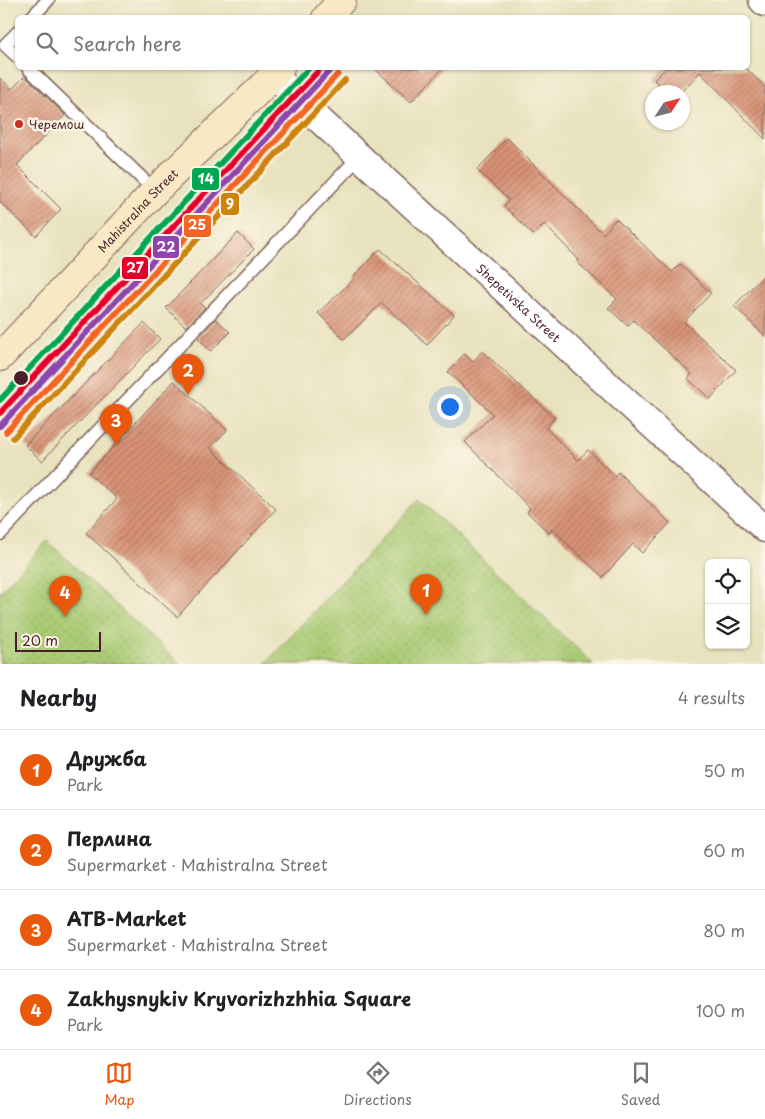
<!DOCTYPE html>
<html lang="en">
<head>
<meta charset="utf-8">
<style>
  :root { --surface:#fff; --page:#f6f6f6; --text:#202124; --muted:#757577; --line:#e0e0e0; --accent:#ea580c }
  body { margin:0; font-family:"Playpen Sans",sans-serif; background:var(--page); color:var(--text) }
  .controls { position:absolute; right:15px; bottom:15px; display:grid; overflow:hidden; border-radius:8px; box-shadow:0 1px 4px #0004 }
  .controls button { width:45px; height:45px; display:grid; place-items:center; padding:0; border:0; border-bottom:1px solid var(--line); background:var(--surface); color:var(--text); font:25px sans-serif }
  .compass { position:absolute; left:645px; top:85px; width:45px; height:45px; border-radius:50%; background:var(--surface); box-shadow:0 1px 4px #0004; rotate:54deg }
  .scale { position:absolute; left:15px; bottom:12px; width:86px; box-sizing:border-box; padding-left:5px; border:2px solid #4a1f2b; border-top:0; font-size:14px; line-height:18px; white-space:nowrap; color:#4a1f2b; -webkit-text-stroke:4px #fcf5e5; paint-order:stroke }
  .you { position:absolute; left:449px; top:406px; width:18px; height:18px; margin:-12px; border:4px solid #fff; border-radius:50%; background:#1a73e8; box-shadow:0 0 0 8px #1a73e833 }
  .badge { display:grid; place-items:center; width:32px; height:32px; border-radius:50%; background:var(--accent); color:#fff; font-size:16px; font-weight:700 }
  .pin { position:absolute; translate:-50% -41px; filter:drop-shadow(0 1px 2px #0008) }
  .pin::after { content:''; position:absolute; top:26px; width:18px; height:15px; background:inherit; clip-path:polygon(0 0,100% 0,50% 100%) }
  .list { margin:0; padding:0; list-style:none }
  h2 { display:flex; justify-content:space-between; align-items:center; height:65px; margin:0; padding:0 20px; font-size:21px }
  h2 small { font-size:16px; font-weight:400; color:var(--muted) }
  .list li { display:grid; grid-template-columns:32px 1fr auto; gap:15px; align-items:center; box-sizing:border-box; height:80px; padding:0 20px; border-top:1px solid var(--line) }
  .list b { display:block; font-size:19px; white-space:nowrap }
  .list p { margin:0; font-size:16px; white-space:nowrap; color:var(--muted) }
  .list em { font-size:16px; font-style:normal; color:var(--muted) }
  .icon { flex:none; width:28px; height:28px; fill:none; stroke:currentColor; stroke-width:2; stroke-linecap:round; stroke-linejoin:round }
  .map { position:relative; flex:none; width:765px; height:664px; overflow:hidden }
  .search { position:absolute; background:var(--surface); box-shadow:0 1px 4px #0004; left:15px; right:15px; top:15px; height:55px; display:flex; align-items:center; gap:12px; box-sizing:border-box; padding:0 18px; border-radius:8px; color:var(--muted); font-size:19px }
  .sheet { height:385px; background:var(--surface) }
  nav { display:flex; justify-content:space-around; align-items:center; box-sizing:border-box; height:70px; border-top:1px solid var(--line); background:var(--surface); font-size:14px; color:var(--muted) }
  nav a { display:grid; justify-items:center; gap:2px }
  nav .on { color:var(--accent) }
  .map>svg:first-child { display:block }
  .park { fill:url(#park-dots); stroke:#7a744f }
  .building { fill:url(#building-hatch) }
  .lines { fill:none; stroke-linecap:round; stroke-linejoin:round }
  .lane-casing { stroke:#82635e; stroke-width:15 }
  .street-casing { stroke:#82635e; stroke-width:29 }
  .secondary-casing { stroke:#82635e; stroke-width:30 }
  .lane { stroke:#fff; stroke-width:12 }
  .street { stroke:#fff; stroke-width:26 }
  .secondary { stroke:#f8e8c3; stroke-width:28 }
  .tram-1-casing { stroke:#fcf5e5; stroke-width:10 }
  .tram-2-casing { stroke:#fcf5e5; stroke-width:10 }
  .tram-3-casing { stroke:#fcf5e5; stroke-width:10 }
  .tram-4-casing { stroke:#fcf5e5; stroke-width:10 }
  .tram-5-casing { stroke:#fcf5e5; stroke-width:10 }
  .tram-1 { stroke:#8e44ad; stroke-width:6 }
  .tram-2 { stroke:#f26522; stroke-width:6 }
  .tram-3 { stroke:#e4002b; stroke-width:6 }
  .tram-4 { stroke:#cc840b; stroke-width:6 }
  .tram-5 { stroke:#00a651; stroke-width:6 }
  .poi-dot { fill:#c8321e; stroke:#fcf5e5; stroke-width:2 }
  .stop-dot { fill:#4a1f2b; stroke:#fcf5e5; stroke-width:2 }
  .labels { text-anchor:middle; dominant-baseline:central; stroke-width:5; stroke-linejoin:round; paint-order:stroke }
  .poi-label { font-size:12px; fill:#4a1f2b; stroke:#fcf5e5; text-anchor:start }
  .street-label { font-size:12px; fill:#4a1f2b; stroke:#fcf5e5 }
  .line-badge { stroke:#fcf5e5; stroke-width:2 }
  .badge-label { font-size:14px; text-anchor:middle; font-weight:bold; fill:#fff }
</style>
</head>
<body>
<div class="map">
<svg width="765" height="664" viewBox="0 0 765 664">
  <defs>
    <pattern id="park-dots" width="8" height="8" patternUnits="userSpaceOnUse" patternTransform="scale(1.25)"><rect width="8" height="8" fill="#a9ca73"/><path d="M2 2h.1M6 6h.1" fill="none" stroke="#93ad64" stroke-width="1.8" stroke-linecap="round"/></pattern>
    <pattern id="building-hatch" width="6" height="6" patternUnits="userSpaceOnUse" patternTransform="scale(1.25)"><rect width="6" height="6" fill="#d89376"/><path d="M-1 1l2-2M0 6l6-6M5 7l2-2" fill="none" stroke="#b17761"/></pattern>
  </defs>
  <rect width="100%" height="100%" fill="#fcf5e5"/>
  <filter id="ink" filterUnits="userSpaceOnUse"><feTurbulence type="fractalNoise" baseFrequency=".02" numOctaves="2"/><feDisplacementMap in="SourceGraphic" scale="10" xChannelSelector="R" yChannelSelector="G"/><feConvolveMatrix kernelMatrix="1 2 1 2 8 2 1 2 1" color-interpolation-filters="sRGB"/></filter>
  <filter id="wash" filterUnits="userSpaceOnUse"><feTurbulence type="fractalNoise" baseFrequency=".0096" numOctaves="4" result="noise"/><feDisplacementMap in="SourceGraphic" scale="20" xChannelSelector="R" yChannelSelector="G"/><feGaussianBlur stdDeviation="1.12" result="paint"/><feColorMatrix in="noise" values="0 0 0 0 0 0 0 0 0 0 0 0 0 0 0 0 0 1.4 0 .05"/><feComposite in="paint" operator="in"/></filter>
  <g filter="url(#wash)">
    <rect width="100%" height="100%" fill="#e9e2be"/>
    <g class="park">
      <polygon points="419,499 593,664 265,664"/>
      <polygon points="47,541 180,664 0,664 0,592"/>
    </g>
    <g id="blocks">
      <g class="building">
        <polygon points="374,68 443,68 411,102"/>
        <polygon points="666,68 746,68 765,87 765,139 700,72 681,92 667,92 654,80"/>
        <polygon points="25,76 65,115 17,165 61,209 36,236 0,202 0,78 12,89"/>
        <polygon points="507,138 603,234 616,219 672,272 680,264 711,293 684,322 736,370 710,399 688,379 692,374 633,320 628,326 608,308 617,299 577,262 579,260 544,224 533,235 504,206 509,200 477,170"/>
        <polygon points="238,233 254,249 200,304 205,307 186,327 166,308"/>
        <polygon points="380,249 454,315 427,345 382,303 344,339 318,313 355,278 353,277"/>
        <polygon points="765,274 765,336 734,306"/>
        <polygon points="216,319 230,332 211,351 198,338"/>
        <polygon points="144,323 160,339 42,461 25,445"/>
        <polygon points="482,351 555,418 546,428 578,460 588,450 615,476 618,472 670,523 642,553 633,544 603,577 552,529 549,533 527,512 530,508 465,442 493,414 448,372 464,354 473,362"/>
        <polygon points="174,381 227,430 210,448 276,509 177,617 86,533 117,499 89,473"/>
      </g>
    </g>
  </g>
  <g filter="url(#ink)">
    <use href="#blocks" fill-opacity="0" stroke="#82635e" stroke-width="1"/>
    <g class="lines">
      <defs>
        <g id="lane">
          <polyline points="31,18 48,0"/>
          <polyline points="18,32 5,45 18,57"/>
          <polyline points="28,68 155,191"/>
          <polyline points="0,534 360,156"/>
        </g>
        <g id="street">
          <polyline points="762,0 765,3"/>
          <path id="s1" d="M 274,74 L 300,102 L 765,529"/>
        </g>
        <g id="secondary">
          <polyline points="326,18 342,0"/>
          <path id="s2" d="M 0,357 L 155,191 L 260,89 L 280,68"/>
        </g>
      </defs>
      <use href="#lane" class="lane-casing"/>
      <use href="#street" class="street-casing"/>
      <use href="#secondary" class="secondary-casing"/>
      <use href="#lane" class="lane"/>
      <use href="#street" class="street"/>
      <use href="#secondary" class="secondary"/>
      <defs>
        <polyline id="tram-1" points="0,426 332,68"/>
        <polyline id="tram-2" points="6,432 338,74"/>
        <polyline id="tram-3" points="0,413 321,68"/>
        <polyline id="tram-4" points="13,438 345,80"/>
        <polyline id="tram-5" points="0,400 309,68"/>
      </defs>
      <use href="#tram-1" class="tram-1-casing"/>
      <use href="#tram-2" class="tram-2-casing"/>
      <use href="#tram-3" class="tram-3-casing"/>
      <use href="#tram-4" class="tram-4-casing"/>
      <use href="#tram-5" class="tram-5-casing"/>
      <use href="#tram-1" class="tram-1"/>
      <use href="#tram-2" class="tram-2"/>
      <use href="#tram-3" class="tram-3"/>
      <use href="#tram-4" class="tram-4"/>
      <use href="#tram-5" class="tram-5"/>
    </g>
  </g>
  <circle class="poi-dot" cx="19" cy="124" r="5"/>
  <circle class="stop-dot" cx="21" cy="378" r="8"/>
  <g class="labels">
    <g class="poi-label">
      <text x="29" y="124">Черемош</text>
    </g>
    <g class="street-label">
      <text stroke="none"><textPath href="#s2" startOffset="201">Mahistralna Street</textPath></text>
      <text stroke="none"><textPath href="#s1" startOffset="335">Shepetivska Street</textPath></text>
    </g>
  </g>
  <g class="line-badge">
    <rect x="191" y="167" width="29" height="24" rx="5" fill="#00a651"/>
    <rect x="220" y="192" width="20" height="24" rx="5" fill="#cc840b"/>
    <rect x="183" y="214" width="29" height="24" rx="5" fill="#f26522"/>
    <rect x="152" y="235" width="28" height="24" rx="5" fill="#8e44ad"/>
    <rect x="121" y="256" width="28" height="24" rx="5" fill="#e4002b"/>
  </g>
  <g class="badge-label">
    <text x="206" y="184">14</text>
    <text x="230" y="209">9</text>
    <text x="197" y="230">25</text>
    <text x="166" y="252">22</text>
    <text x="135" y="273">27</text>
  </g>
</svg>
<div class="controls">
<button><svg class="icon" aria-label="locate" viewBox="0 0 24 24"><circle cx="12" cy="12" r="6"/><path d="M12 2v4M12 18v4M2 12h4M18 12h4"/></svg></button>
<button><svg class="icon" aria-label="layers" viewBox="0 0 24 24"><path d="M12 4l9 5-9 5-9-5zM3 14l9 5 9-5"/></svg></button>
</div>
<svg class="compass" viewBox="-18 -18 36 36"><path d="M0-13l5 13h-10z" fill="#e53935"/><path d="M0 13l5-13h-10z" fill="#757577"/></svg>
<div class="scale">20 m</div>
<div class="you"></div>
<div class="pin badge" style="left:426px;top:615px">1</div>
<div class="pin badge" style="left:188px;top:395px">2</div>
<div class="pin badge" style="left:116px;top:445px">3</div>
<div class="pin badge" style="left:65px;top:617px">4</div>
<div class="search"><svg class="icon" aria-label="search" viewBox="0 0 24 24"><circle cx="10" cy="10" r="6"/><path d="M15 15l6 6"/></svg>Search here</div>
</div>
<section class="sheet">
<h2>Nearby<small>4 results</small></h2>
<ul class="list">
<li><span class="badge">1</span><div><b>Дружба</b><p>Park</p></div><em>50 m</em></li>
<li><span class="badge">2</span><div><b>Перлина</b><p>Supermarket · Mahistralna Street</p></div><em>60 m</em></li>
<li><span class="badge">3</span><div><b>ATB-Market</b><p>Supermarket · Mahistralna Street</p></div><em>80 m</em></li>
<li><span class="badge">4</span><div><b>Zakhysnykiv Kryvorizhzhhia Square</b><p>Park</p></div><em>100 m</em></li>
</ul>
</section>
<nav>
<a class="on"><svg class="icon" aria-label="map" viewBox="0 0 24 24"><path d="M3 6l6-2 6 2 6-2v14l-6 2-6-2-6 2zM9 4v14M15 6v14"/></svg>Map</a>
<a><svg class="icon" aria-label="directions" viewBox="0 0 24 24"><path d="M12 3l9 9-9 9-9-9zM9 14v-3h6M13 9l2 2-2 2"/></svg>Directions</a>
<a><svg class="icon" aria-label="saved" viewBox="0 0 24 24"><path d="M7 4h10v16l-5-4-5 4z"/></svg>Saved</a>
</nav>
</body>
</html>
